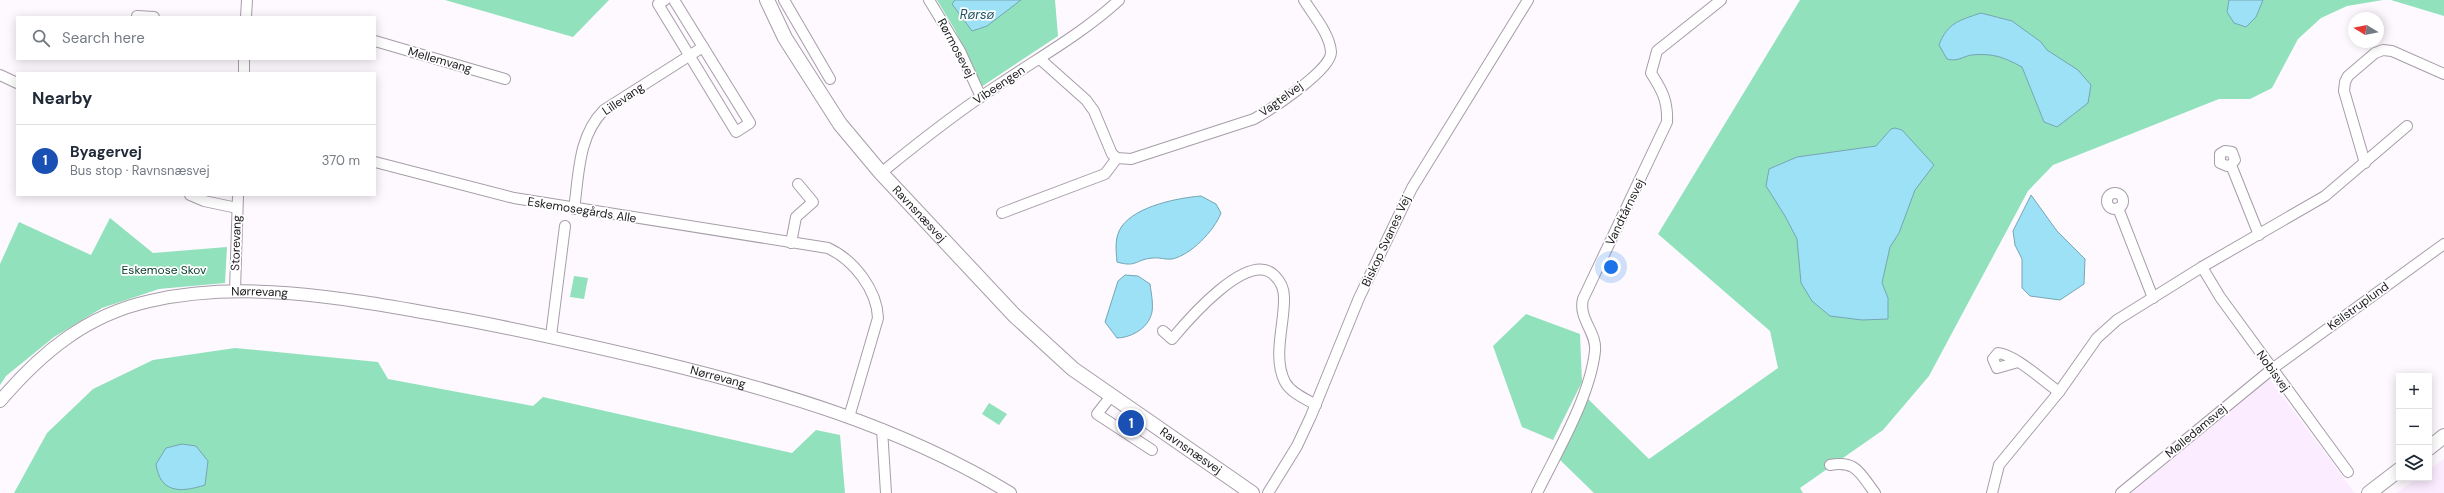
<!DOCTYPE html>
<html lang="en">
<head>
<meta charset="utf-8">
<style>
  :root { --surface:#fff; --page:#f2f2f3; --text:#1f2937; --muted:#747a83; --line:#e0e1e3; --accent:#1a73e8 }
  body { margin:0; font-family:"DM Sans",sans-serif; background:var(--page); color:var(--text) }
  .controls { position:absolute; right:12px; bottom:12px; display:grid; overflow:hidden; border-radius:0px; box-shadow:0 2px 10px #0003 }
  .controls button { width:36px; height:36px; display:grid; place-items:center; padding:0; border:0; border-bottom:1px solid var(--line); background:var(--surface); color:var(--text); font:20px sans-serif }
  .compass { position:absolute; left:2348px; top:12px; width:36px; height:36px; border-radius:50%; background:var(--surface); box-shadow:0 2px 10px #0003; rotate:280deg }
  .you { position:absolute; left:1611px; top:267px; width:14px; height:14px; margin:-10px; border:3px solid #fff; border-radius:50%; background:#1a73e8; box-shadow:0 0 0 6px #1a73e833 }
  .badge { display:grid; place-items:center; width:26px; height:26px; border-radius:50%; background:var(--accent); color:#fff; font-size:13px; font-weight:700 }
  .pin { position:absolute; translate:-50% -50%; border:2px solid #fff; box-shadow:0 1px 4px #0006 }
  .list { margin:0; padding:0; list-style:none }
  h2 { display:flex; justify-content:space-between; align-items:center; height:52px; margin:0; padding:0 16px; font-size:17px }
  h2 small { font-size:13px; font-weight:400; color:var(--muted) }
  .list li { display:grid; grid-template-columns:26px 1fr auto; gap:12px; align-items:center; box-sizing:border-box; height:72px; padding:0 16px; border-top:1px solid var(--line) }
  .list b { display:block; font-size:15px; white-space:nowrap }
  .list p { margin:0; font-size:13px; white-space:nowrap; color:var(--muted) }
  .list em { font-size:13px; font-style:normal; color:var(--muted) }
  .icon { flex:none; width:22px; height:22px; fill:none; stroke:currentColor; stroke-width:2; stroke-linecap:round; stroke-linejoin:round }
  .map { position:relative; flex:none; width:2444px; height:493px; overflow:hidden }
  .search { position:absolute; background:var(--surface); box-shadow:0 2px 10px #0003; left:16px; top:16px; width:360px; height:44px; display:flex; align-items:center; gap:10px; box-sizing:border-box; padding:0 14px; border-radius:0px; color:var(--muted); font-size:15px }
  .panel { position:absolute; background:var(--surface); box-shadow:0 2px 10px #0003; left:16px; top:72px; width:360px; height:124px; border-radius:0px }
  .map>svg:first-child { display:block }
  .built { fill:#fbecff }
  .green { fill:#91e1bc }
  .water { fill:#9ce1f5; stroke:#76a5b4 }
  .lines { fill:none; stroke-linecap:round; stroke-linejoin:round }
  .minor-casing { stroke:#a79da9; stroke-width:12 }
  .tertiary-casing { stroke:#a79da9; stroke-width:14 }
  .secondary-casing { stroke:#a79da9; stroke-width:16 }
  .minor { stroke:#fff; stroke-width:10 }
  .tertiary { stroke:#fff; stroke-width:12 }
  .secondary { stroke:#fff; stroke-width:14 }
  .labels { text-anchor:middle; dominant-baseline:central; stroke-width:3.5; stroke-linejoin:round; paint-order:stroke }
  .street-label { font-size:12px; fill:#1d1a1e; stroke:#fff }
  .park-label { font-size:12px; fill:#053926; stroke:#fff }
  .water-label { font-size:13px; font-style:italic; fill:#18515f; stroke:#fff }
</style>
</head>
<body>
<div class="map">
<svg width="2444" height="493" viewBox="0 0 2444 493">
  <rect width="100%" height="100%" fill="#fdf9fe"/>
  <g class="built">
    <polygon points="2268,377 2355,493 2129,493"/>
    <polygon points="2444,459 2444,493 2397,493 2417,478 2429,478 2429,470"/>
  </g>
  <g class="green">
    <polygon points="445,0 609,0 573,37"/>
    <polygon points="937,0 1055,0 1058,36 981,87 955,30"/>
    <polygon points="1800,0 2383,0 2347,6 2321,18 2298,39 2272,88 2250,99 2219,99 2053,165 2028,191 1929,376 1883,430 1800,488 1803,493 1594,493 1558,458 1587,398 1649,459 1778,368 1770,331 1658,234"/>
    <polygon points="2391,0 2444,0 2444,16"/>
    <polygon points="110,218 153,253 227,247 225,283 159,289 102,308 54,337 6,376 0,385 0,264 19,222 91,255"/>
    <polygon points="574,276 588,278 584,299 570,297"/>
    <polygon points="1526,314 1580,334 1582,382 1553,440 1522,427 1493,346"/>
    <polygon points="235,348 378,362 388,379 533,406 543,397 792,453 816,430 840,435 845,493 14,493 47,433 93,389 153,360"/>
    <polygon points="989,403 1007,414 999,425 982,414"/>
  </g>
  <g class="water">
    <polygon points="955,0 1021,0 987,26 972,31 952,4"/>
    <polygon points="2229,0 2263,0 2256,17 2246,27 2234,23 2227,12"/>
    <path d="M 1981,13 L 2012,21 L 2041,42 L 2047,50 L 2078,70 L 2091,85 L 2088,103 L 2057,127 L 2044,122 L 2022,67 C 2003,57 1994,53 1971,55 C 1962,57 1957,62 1947,59 L 1939,45 C 1947,23 1960,20 1981,13 Z"/>
    <polygon points="1895,128 1902,130 1934,165 1915,190 1899,233 1890,247 1882,283 1888,298 1888,319 1862,320 1830,316 1812,301 1801,283 1797,239 1785,216 1766,186 1769,169 1797,157 1876,146 1891,129"/>
    <polygon points="2031,195 2057,231 2085,259 2084,284 2060,300 2030,296 2022,288 2022,259 2015,245 2013,231"/>
    <path d="M 1201,196 L 1216,204 L 1221,213 C 1214,231 1191,255 1172,259 C 1166,260 1159,257 1153,258 C 1136,259 1137,268 1117,262 C 1116,250 1114,237 1122,226 C 1137,206 1177,198 1201,196 Z"/>
    <path d="M 1125,275 L 1138,276 L 1150,284 C 1151,293 1155,309 1150,318 C 1145,330 1129,338 1117,338 L 1105,322 L 1118,281 Z"/>
    <path d="M 182,444 L 196,446 L 208,461 L 205,485 C 180,493 160,493 156,464 L 166,448 Z"/>
  </g>
  <g class="lines">
    <defs>
      <g id="minor">
        <polyline points="665,0 658,4 736,132 750,123 674,0"/>
        <polyline points="784,0 830,79"/>
        <polyline points="929,0 960,51 981,97"/>
        <polyline points="137,16 154,17"/>
        <polyline points="246,17 247,0"/>
        <polyline points="375,41 505,79"/>
        <path d="M 1040,59 L 1086,100 L 1094,111 L 1112,154 L 1117,158 L 1131,159 L 1254,119 C 1270,110 1332,70 1331,52 C 1330,34 1313,15 1304,0"/>
        <polyline points="244,73 244,59"/>
        <polyline points="0,75 17,83"/>
        <path d="M 375,162 L 514,198 L 828,248 C 854,260 877,290 878,318 L 849,417"/>
        <polyline points="2365,163 2344,91 2345,82 2348,76 2375,53 2383,50 2392,51 2444,74"/>
        <polyline points="2231,165 2227,166 2220,163 2220,154 2225,151 2232,152 2235,160 2231,165 2259,235"/>
        <path d="M 881,173 C 919,142 958,111 1000,84 C 1040,57 1083,33 1119,0"/>
        <circle cx="2115" cy="201" r="8"/>
        <polyline points="190,195 204,201 237,208"/>
        <polyline points="2118,208 2153,298"/>
        <path d="M 574,209 C 579,174 578,136 604,110 L 703,47"/>
        <polyline points="1002,213 1105,174 1117,158"/>
        <polyline points="791,243 796,217 813,202 798,184"/>
        <polyline points="2202,267 2220,297 2348,472"/>
        <polyline points="235,291 238,195"/>
        <path d="M 1163,331 L 1172,339 C 1187,321 1249,248 1275,276 C 1280,281 1284,289 1284,297 C 1285,323 1272,357 1285,382 C 1291,393 1306,399 1316,405"/>
        <polyline points="551,336 565,226"/>
        <path d="M 2018,362 L 1997,368 L 1993,359 L 1998,353 C 2014,354 2045,382 2059,392"/>
        <polyline points="1111,396 1097,414 1152,450"/>
        <polyline points="882,429 886,493"/>
        <path d="M 1830,465 C 1857,460 1860,474 1875,493"/>
        <polyline points="1268,493 1297,446 1311,416 1359,298 1412,188 1528,0"/>
        <path d="M 1537,493 C 1557,452 1590,397 1595,351 C 1597,332 1578,319 1583,299 L 1667,122 C 1668,101 1662,90 1651,73 L 1657,51 L 1721,0"/>
        <polyline points="1992,493 1999,465 2059,392 2097,338 2117,320 2202,267 2325,196 2407,126"/>
        <polyline points="2121,493 2272,369 2444,244"/>
      </g>
      <g id="tertiary">
        <path id="s1" d="M 0,401 C 41,353 86,315 150,301 C 246,279 349,299 445,316 C 514,328 583,344 651,360 C 776,390 900,426 1010,493"/>
      </g>
      <g id="secondary">
        <path id="s2" d="M 767,0 L 785,38 L 840,124 L 881,173 L 1014,315 L 1073,369 L 1252,493"/>
        <polyline points="2429,448 2444,436"/>
        <polyline points="2369,493 2399,470"/>
      </g>
    </defs>
    <use href="#minor" class="minor-casing"/>
    <use href="#tertiary" class="tertiary-casing"/>
    <use href="#secondary" class="secondary-casing"/>
    <use href="#minor" class="minor"/>
    <use href="#tertiary" class="tertiary"/>
    <use href="#secondary" class="secondary"/>
  </g>
  <g class="labels">
    <g class="street-label">
      <text transform="translate(956 48) rotate(62)">Rørmosevej</text>
      <text transform="translate(440 60) rotate(16)">Mellemvang</text>
      <text transform="translate(999 85) rotate(-34)">Vibeengen</text>
      <text transform="translate(623 99) rotate(-34)">Lillevang</text>
      <text transform="translate(1281 99) rotate(-36)">Vagtelvej</text>
      <text transform="translate(582 210) rotate(9)">Eskemosegårds Alle</text>
      <text transform="translate(1625 212) rotate(-64)">Vandtårnsvej</text>
      <text stroke="none"><textPath href="#s2" startOffset="264">Ravnsnæsvej</textPath></text>
      <text transform="translate(1386 241) rotate(-65)">Biskop Svanes Vej</text>
      <text transform="translate(236 243) rotate(-88)">Storevang</text>
      <text stroke="none"><textPath href="#s1" startOffset="294">Nørrevang</textPath></text>
      <text transform="translate(2358 306) rotate(-36)">Keilstruplund</text>
      <text transform="translate(2273 371) rotate(54)">Nobisvej</text>
      <text stroke="none"><textPath href="#s1" startOffset="761">Nørrevang</textPath></text>
      <text transform="translate(2196 431) rotate(-40)">Mølledamsvej</text>
      <text stroke="none"><textPath href="#s2" startOffset="626">Ravnsnæsvej</textPath></text>
    </g>
    <g class="park-label">
      <text x="164" y="270">Eskemose Skov</text>
    </g>
    <g class="water-label">
      <text x="977" y="14">Rørsø</text>
    </g>
  </g>
</svg>
<div class="controls">
<button>+</button>
<button>−</button>
<button><svg class="icon" aria-label="layers" viewBox="0 0 24 24"><path d="M12 4l9 5-9 5-9-5zM3 14l9 5 9-5"/></svg></button>
</div>
<svg class="compass" viewBox="-18 -18 36 36"><path d="M0-13l5 13h-10z" fill="#e53935"/><path d="M0 13l5-13h-10z" fill="#747a83"/></svg>
<div class="you"></div>
<div class="pin badge" style="left:1131px;top:423px;background:#1a4fb4">1</div>
<div class="search"><svg class="icon" aria-label="search" viewBox="0 0 24 24"><circle cx="10" cy="10" r="6"/><path d="M15 15l6 6"/></svg>Search here</div>
<section class="panel">
<h2>Nearby<small></small></h2>
<ul class="list">
<li><span class="badge" style="background:#1a4fb4">1</span><div><b>Byagervej</b><p>Bus stop · Ravnsnæsvej</p></div><em>370 m</em></li>
</ul>
</section>
</div>
</body>
</html>
